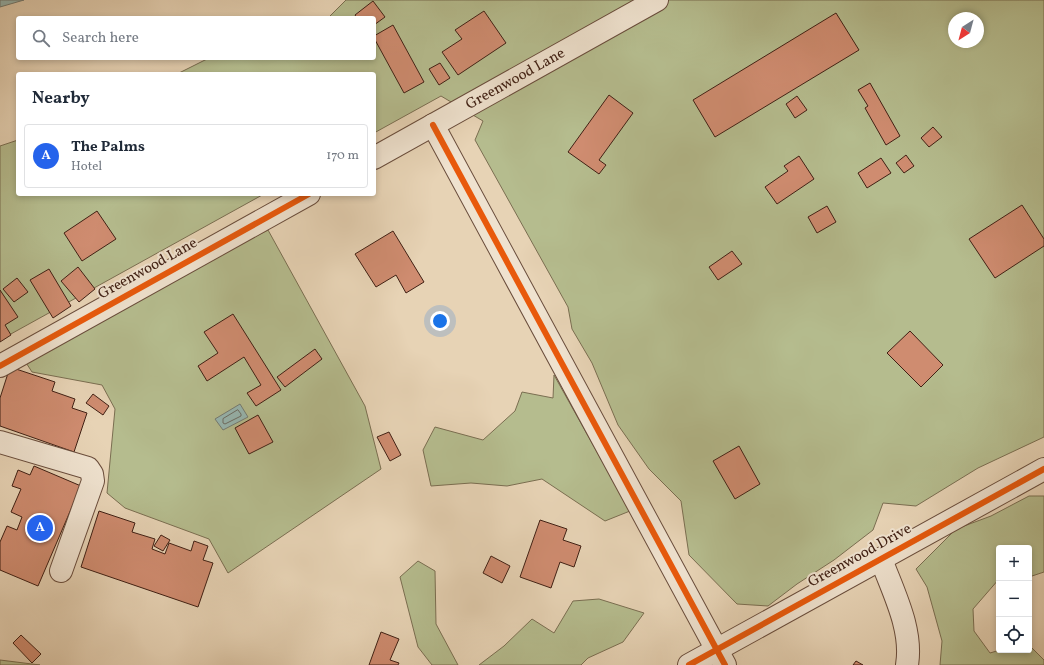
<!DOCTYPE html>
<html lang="en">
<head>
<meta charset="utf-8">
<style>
  :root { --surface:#fff; --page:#f2f2f3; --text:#1f2937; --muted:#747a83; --line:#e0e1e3; --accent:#2563eb }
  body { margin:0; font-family:Vollkorn,serif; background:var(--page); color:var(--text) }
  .controls { position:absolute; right:12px; bottom:12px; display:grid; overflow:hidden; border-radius:4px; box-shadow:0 2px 6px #0003 }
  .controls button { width:36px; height:36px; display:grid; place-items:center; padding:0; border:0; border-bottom:1px solid var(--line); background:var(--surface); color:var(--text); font:20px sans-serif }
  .compass { position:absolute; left:948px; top:12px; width:36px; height:36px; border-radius:50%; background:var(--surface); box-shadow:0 2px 6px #0003; rotate:216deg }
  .you { position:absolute; left:440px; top:321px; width:14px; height:14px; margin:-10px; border:3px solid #fff; border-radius:50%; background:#1a73e8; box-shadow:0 0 0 6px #1a73e833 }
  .badge { display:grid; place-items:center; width:26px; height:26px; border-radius:50%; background:var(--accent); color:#fff; font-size:13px; font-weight:700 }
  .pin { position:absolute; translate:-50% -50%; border:2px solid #fff; box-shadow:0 1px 4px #0006 }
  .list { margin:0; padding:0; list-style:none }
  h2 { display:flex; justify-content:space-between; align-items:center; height:52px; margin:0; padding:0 16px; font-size:17px }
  h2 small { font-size:13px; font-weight:400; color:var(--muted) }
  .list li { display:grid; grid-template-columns:26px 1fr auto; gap:12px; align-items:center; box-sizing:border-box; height:64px; margin:0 8px 8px; padding:0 8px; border:1px solid var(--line); border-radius:4px }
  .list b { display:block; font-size:15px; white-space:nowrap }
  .list p { margin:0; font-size:13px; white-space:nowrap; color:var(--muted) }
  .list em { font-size:13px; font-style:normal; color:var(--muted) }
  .icon { flex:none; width:22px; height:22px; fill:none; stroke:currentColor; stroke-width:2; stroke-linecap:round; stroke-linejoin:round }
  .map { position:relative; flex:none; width:1044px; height:665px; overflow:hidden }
  .search { position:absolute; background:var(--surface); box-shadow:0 2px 6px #0003; left:16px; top:16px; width:360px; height:44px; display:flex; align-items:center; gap:10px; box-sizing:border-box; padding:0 14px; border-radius:4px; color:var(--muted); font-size:15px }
  .panel { position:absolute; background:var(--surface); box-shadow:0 2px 6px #0003; left:16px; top:72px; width:360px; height:124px; border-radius:4px }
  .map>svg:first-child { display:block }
  .green { fill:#b5bc8e; stroke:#7a6e51; fill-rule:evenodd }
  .water { fill:#97b7b2; stroke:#747b73 }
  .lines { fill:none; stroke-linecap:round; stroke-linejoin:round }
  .shore { stroke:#6c6c63; stroke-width:1 }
  .building { fill:#cf8c70; stroke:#402014 }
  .minor-casing { stroke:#6a4d3c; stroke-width:24 }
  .minor { stroke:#efe2cf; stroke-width:22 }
  .cycleway-casing { stroke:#efe2cf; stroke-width:8 }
  .cycleway { stroke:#e8590c; stroke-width:6 }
  .labels { text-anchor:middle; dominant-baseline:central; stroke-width:4; stroke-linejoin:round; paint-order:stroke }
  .street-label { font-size:15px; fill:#402014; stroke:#efe2cf }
</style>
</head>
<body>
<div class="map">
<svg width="1044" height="665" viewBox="0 0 1044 665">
  <rect width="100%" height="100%" fill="#e7d3b5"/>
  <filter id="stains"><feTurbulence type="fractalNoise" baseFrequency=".005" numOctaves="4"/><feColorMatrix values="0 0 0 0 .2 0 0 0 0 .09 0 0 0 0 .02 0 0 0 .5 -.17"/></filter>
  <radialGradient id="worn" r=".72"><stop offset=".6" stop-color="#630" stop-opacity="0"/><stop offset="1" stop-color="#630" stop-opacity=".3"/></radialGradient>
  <g class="green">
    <path d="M 346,0 L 1044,0 L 1044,437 L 978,468 L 916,506 L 883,503 L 873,530 L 834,560 L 797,584 L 768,606 L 737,604 L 689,555 L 681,501 L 649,469 L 618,425 L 592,363 L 572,329 L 568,307 L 475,140 L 483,121 L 441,96 L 374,133 L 374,74 L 177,74 L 209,58 L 374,58 L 374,18 L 328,18 ZM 954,18 L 978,18 L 978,42 L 954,42 Z"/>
    <polygon points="18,140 18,194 264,194 0,340 0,146"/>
    <polygon points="268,230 365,406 381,469 228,573 209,539 125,508 107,493 115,409 102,385 32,372 23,358 119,305"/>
    <polygon points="554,375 630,511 605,521 542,479 507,486 471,483 431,486 423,450 435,427 483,440 515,411 522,392 553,398"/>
    <polygon points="1029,496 1044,496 1044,572 1029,577 1029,548 999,548 999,579 973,609 974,631 990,653 1000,650 1029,650 1029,645 1044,660 1044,665 940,665 942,641 927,587 916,569 956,529 991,516"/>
    <polygon points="418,561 435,571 436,624 458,665 432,665 418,647 400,577"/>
    <polygon points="599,599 644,613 623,642 588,658 581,665 479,665 504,646 532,619 554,633 573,601"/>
    <polygon points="0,660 40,665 0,665"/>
  </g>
  <g class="water">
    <polygon points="0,0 24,0 0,7"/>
    <polygon points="240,404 248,417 223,430 215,419"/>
  </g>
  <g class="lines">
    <polygon class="shore" points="238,410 241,414 241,416 225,424 223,423 223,419"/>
  </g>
  <g class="building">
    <polygon points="373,1 385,17 374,25 374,18 357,18 355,15"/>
    <polygon points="484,11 506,43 458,75 442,52 462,39 455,30"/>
    <polygon points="836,13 859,50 715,137 693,100"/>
    <polygon points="393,25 424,82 404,93 374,38 374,36"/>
    <polygon points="440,63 450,78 439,85 429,69"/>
    <polygon points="870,83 900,136 886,145 865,108 868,106 858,90"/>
    <polygon points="609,95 633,113 599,160 606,165 599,174 568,152"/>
    <polygon points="797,96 807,110 795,118 786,104"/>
    <polygon points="933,127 942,137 929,147 921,138"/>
    <polygon points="906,155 914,166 904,173 896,163"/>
    <polygon points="799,156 814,179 777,204 765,187 788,171 784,166"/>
    <polygon points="881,158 891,173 867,188 858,173"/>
    <polygon points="1022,205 1044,239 1044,246 995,278 969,239"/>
    <polygon points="827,206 836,222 817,233 808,217"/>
    <polygon points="97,211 116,239 82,261 64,233"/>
    <polygon points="393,231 424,282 406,293 396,275 376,287 355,254"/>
    <polygon points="732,251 742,264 718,280 709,267"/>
    <polygon points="78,267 95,289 79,302 61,281"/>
    <polygon points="49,269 71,306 53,318 30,280"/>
    <polygon points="17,278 28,292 14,302 3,289"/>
    <polygon points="0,290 18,317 5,325 11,335 0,342"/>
    <polygon points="233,314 281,390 256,406 247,393 261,385 244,357 207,381 198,366 218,353 204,332"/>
    <polygon points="910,331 943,365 921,387 887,353"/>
    <polygon points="315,349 322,359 285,387 277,377"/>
    <polygon points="10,367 55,382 52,391 75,399 72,408 87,413 74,452 0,426 0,398"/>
    <polygon points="93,394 109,406 103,415 86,403"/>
    <polygon points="258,415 273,442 249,454 235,428"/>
    <polygon points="389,432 401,455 390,461 377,437"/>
    <polygon points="739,446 760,484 735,499 713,461"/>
    <polygon points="34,466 81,486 38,586 0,570 0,542 7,526 17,530 22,517 11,512 21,489 12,486 18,470 30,475"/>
    <polygon points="99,511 135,523 132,532 155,539 152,549 165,554 169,543 191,551 194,541 208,546 203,560 213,563 198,607 81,567"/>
    <polygon points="540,520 567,529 563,540 581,546 574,567 560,562 551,588 520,577"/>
    <polygon points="161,535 170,540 163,551 154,546"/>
    <polygon points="491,556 510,566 502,583 483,573"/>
    <polygon points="381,632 399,639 390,660 399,663 398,665 369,665"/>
    <polygon points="21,635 41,654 32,663 13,643"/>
    <polygon points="856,661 863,665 853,665"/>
  </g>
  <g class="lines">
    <defs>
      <g id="minor">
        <polyline points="433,125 725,665"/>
        <path id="s1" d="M 374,158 L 657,0"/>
        <polyline points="0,366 309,194"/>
        <polyline points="0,442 88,468 92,474 93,481 61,571"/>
        <path d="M 881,559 C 893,592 913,629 907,665"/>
        <polyline points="689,665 1044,469"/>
      </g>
    </defs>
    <use href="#minor" class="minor-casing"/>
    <use href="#minor" class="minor"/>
    <defs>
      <g id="cycleway">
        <polyline points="433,125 725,665"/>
        <polyline points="0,366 309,194"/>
        <polyline points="689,665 1044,469"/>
      </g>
    </defs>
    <use href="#cycleway" class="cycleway-casing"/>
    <use href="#cycleway" class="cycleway"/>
  </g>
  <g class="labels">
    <g class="street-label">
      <text stroke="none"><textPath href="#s1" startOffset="162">Greenwood Lane</textPath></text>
      <text transform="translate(148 269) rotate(-29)">Greenwood Lane</text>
      <text transform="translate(860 556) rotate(-29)">Greenwood Drive</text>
    </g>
  </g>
  <rect width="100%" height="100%" filter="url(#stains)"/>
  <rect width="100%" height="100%" fill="url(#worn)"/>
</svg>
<div class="controls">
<button>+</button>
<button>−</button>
<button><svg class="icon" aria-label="locate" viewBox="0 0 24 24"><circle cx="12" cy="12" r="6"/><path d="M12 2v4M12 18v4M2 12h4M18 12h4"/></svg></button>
</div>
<svg class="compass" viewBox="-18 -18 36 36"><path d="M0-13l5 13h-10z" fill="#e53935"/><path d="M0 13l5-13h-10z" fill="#747a83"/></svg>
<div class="you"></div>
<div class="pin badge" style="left:40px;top:528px">A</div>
<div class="search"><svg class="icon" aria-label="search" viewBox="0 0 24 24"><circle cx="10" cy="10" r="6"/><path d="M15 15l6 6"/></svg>Search here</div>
<section class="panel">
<h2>Nearby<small></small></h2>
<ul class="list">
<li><span class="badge">A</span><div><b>The Palms</b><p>Hotel</p></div><em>170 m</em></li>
</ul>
</section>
</div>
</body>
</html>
